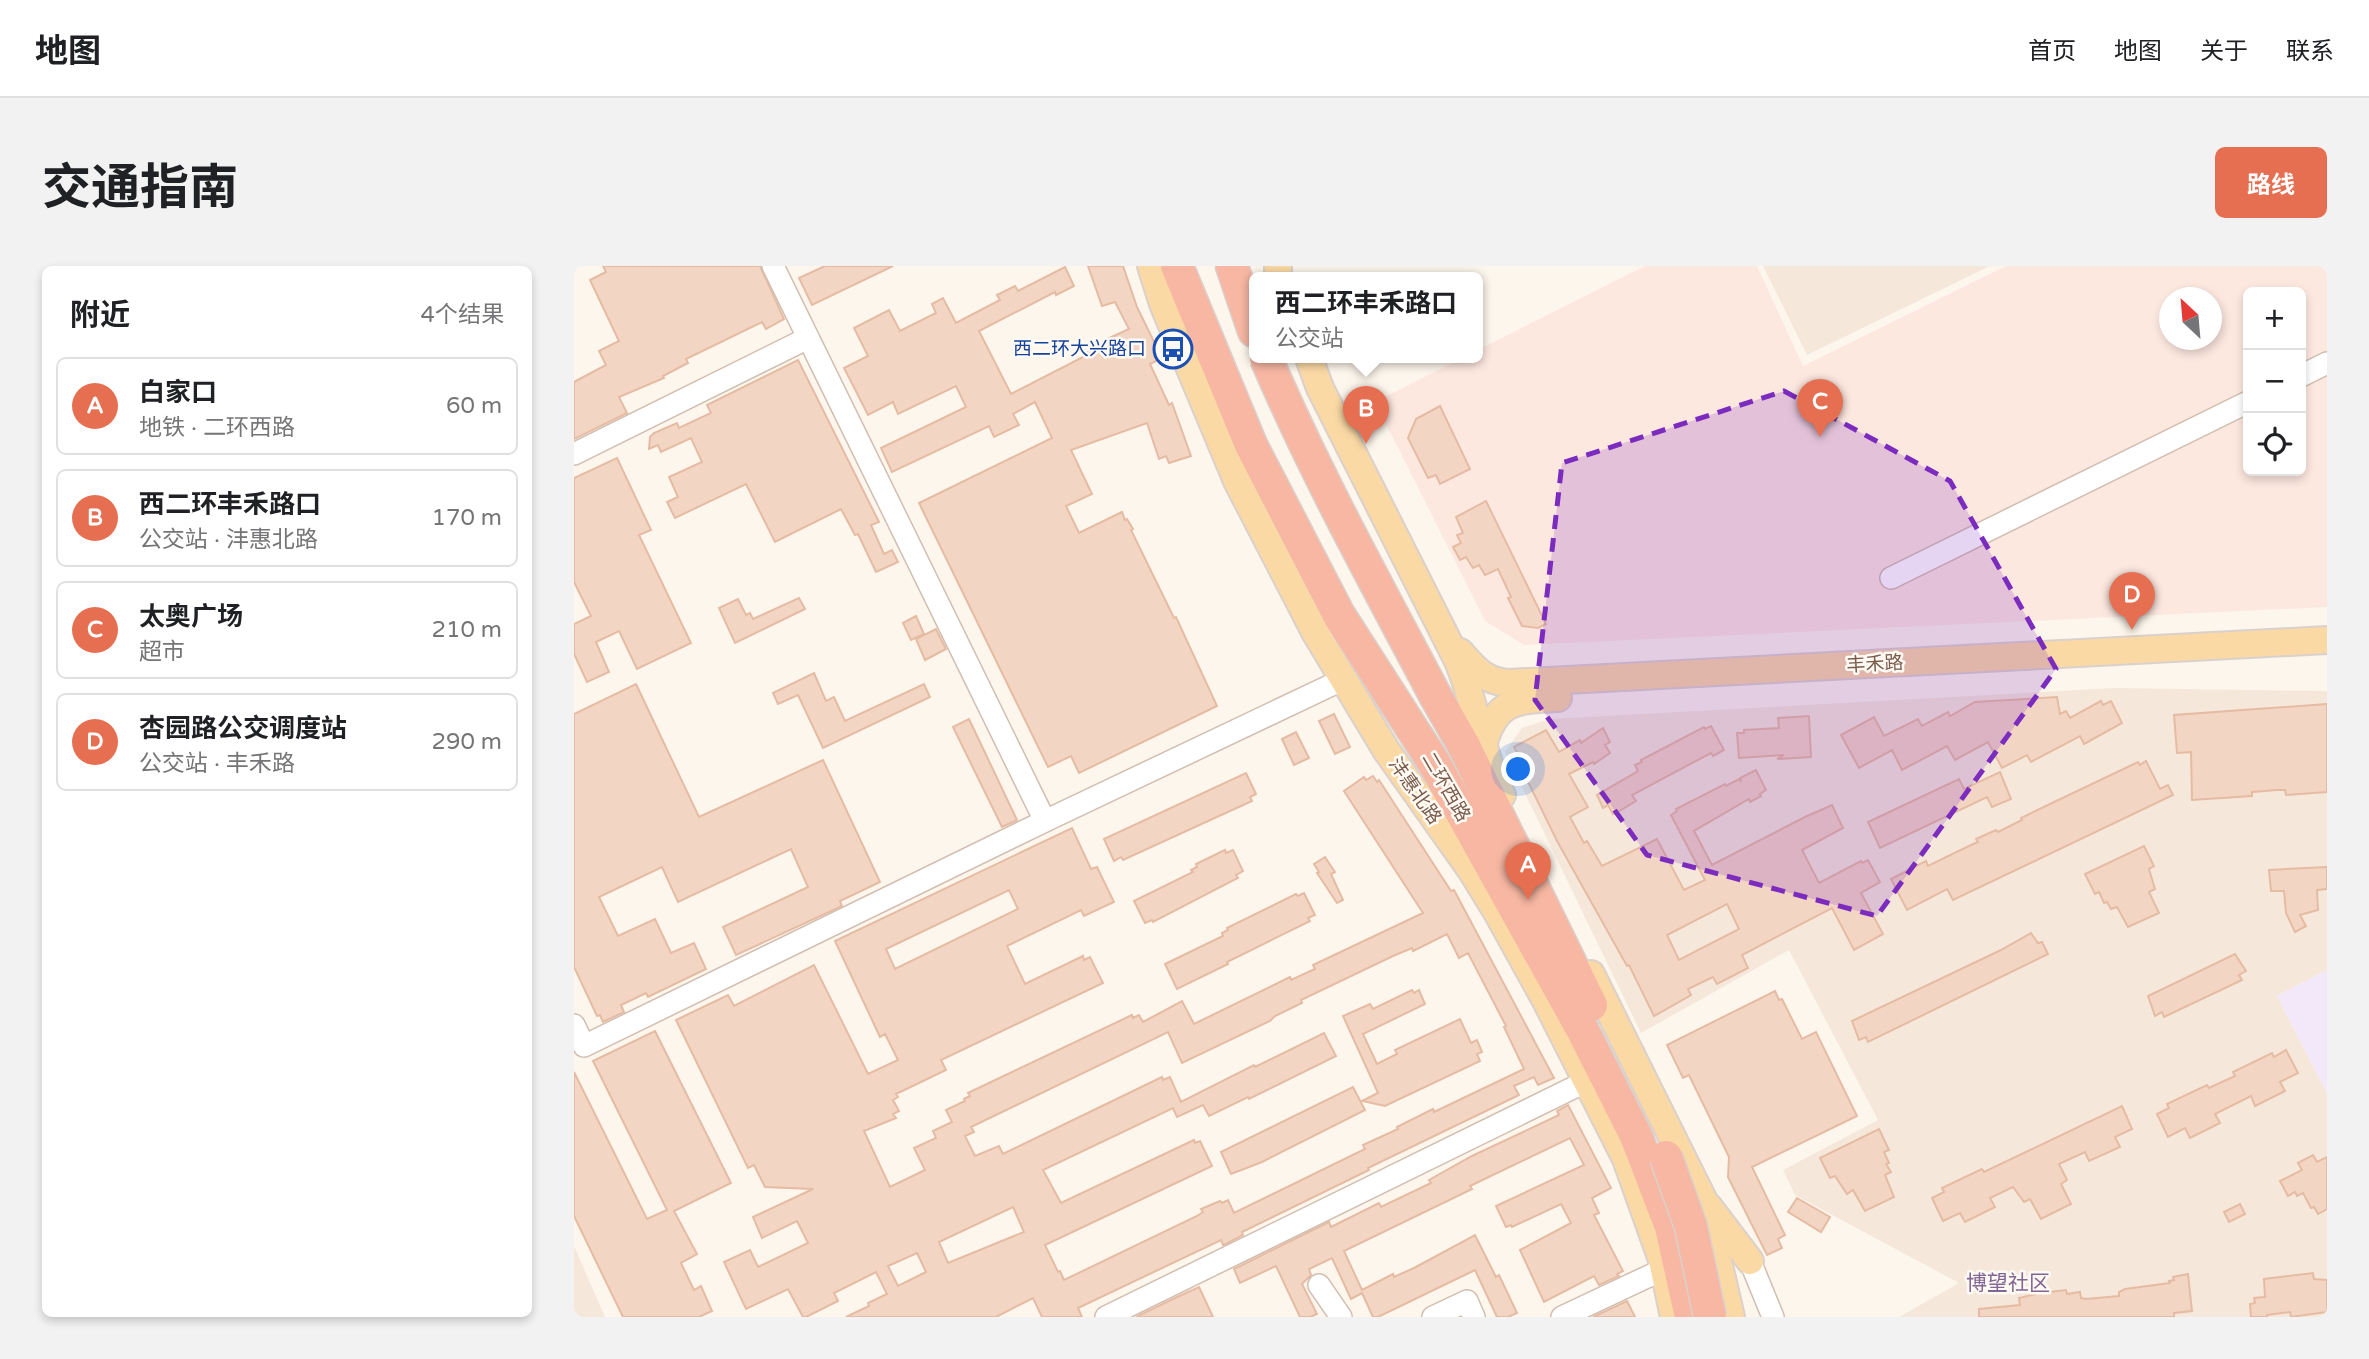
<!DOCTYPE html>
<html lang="zh">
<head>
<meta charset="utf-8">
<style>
  :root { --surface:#fff; --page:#f2f2f2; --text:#202124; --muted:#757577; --line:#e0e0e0; --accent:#e76f51 }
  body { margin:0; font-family:"Varela Round","Noto Sans SC",sans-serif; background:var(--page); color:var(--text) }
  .controls { position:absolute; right:21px; top:21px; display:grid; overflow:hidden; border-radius:10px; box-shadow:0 4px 10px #0003 }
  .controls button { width:63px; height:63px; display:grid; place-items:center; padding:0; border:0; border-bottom:2px solid var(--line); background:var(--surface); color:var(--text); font:35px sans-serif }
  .compass { position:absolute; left:1585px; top:21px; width:63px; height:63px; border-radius:50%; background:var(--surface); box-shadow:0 4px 10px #0003; rotate:334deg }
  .you { position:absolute; left:945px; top:504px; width:24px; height:24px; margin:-18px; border:5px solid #fff; border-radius:50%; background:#1a73e8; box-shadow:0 0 0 10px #1a73e833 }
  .badge { display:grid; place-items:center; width:46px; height:46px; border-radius:50%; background:var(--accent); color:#fff; font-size:23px; font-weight:700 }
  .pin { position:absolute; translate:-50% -58px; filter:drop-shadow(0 2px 4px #0008) }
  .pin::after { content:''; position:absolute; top:37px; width:24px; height:21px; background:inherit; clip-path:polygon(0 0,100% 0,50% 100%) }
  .popup { position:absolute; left:675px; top:6px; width:234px; height:91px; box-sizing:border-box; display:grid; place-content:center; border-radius:10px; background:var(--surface); filter:drop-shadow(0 2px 5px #0005); font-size:23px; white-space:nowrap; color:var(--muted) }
  .popup b { font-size:26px; color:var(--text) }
  .popup::after { content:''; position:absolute; left:50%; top:100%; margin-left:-14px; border:14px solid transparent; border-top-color:var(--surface) }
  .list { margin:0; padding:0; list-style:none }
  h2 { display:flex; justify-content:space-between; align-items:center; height:91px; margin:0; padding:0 28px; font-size:30px }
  h2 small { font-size:23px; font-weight:400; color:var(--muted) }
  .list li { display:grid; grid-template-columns:46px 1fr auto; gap:21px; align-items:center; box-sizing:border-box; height:98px; margin:0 14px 14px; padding:0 14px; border:2px solid var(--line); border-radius:10px }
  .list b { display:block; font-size:26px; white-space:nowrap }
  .list p { margin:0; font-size:23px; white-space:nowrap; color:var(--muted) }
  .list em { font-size:23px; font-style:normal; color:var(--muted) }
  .icon { flex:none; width:38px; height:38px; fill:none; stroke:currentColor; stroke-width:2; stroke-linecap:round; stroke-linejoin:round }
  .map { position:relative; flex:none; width:1753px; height:1051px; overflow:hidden; border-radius:10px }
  header { display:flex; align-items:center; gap:42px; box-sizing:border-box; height:98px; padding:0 35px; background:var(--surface); border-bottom:2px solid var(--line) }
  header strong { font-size:33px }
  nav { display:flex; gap:38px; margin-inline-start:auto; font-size:24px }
  .intro { display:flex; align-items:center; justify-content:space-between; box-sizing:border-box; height:168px; padding:0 42px }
  h1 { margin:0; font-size:49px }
  .button { padding:18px 32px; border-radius:10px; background:var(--accent); color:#fff; font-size:24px; font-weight:700 }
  main { display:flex; gap:42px; padding:0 42px }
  aside { flex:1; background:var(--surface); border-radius:10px; box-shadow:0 4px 10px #0003 }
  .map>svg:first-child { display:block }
  .residential { fill:#f5e8da }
  .commercial { fill:#fde8e0; fill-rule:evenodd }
  .education { fill:#f3e8fa }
  .building { fill:#f3d5c3; stroke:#e6bba3; stroke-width:2; fill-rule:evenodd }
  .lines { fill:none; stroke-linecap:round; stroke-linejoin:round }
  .minor-casing { stroke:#d1beb0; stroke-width:24 }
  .major-casing { stroke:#dad1cd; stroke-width:30 }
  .highway-casing { stroke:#dad1cd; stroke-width:35 }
  .minor { stroke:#fff; stroke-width:21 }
  .major { stroke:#fbd9a5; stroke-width:26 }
  .highway { stroke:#f7b7a3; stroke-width:32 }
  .highway-bridge-casing { stroke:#dad1cd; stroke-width:35; stroke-linecap:butt }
  .highway-bridge { stroke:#f7b7a3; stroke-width:32 }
  .marked { fill:#7b2cbf; fill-opacity:0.2; stroke:#7b2cbf; stroke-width:5; stroke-dasharray:14 9; stroke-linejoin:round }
  .labels { text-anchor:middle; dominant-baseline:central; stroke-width:5; stroke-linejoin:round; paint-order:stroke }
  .transit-label { font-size:19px; fill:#164399; stroke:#fffaf3; text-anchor:end }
  .street-label { font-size:19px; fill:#7a5c4d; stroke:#fffaf3 }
  .neighbourhood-label { font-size:21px; fill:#846695; stroke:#fffaf3 }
</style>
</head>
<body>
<header>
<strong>地图</strong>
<nav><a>首页</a><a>地图</a><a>关于</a><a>联系</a></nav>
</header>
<div class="intro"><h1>交通指南</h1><a class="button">路线</a></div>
<main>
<aside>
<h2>附近<small>4个结果</small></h2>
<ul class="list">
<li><span class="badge">A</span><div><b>白家口</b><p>地铁 · 二环西路</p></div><em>60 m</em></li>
<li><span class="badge">B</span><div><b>西二环丰禾路口</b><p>公交站 · 沣惠北路</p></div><em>170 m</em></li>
<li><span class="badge">C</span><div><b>太奥广场</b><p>超市</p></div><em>210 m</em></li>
<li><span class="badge">D</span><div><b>杏园路公交调度站</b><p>公交站 · 丰禾路</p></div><em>290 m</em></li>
</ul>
</aside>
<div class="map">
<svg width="1753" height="1051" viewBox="0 0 1753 1051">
  <rect width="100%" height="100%" fill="#fdf6ec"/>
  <g class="residential">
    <polygon points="1189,0 1416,0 1233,89"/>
    <polygon points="1541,422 1753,425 1753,704 1703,730 1753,827 1753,1051 1325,1051 1385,1017 1221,929 1209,904 1304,854 1215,684 1067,767 931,486 948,462 976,453"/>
    <polygon points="0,980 31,1051 0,1051"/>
  </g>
  <path class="commercial" d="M 1071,0 L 1183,0 L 1229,100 L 1432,0 L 1753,0 L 1753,341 L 950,379 L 911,355 L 801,136 L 888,92 L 904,92 L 904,84 ZM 1674,26 L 1727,26 L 1727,205 L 1674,205 ZM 1596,32 L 1638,32 L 1638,74 L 1596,74 Z"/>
  <polygon class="education" points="1753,704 1753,827 1703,730"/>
  <g class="building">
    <polygon points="29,0 186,0 210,53 192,63 188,56 112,93 114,97 89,110 90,112 45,131 53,147 0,173 0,116 32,99 25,85 45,75 16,14 32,6"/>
    <polygon points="251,0 319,0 238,39 225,12"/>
    <polygon points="514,0 549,0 563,41 588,92 576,98 595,139 598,137 617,190 595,197 592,190 585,193 573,157 497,184 518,228 492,240 505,267 548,246 551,254 553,253 559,263 557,264 600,352 602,351 643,440 505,507 497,490 474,501 345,237 478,172 461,136 439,148 445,159 420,171 415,160 318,206 307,182 392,141 382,120 324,148 319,136 294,149 270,102 294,90 280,62 315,44 326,65 362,47 358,38 369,32 382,57 426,34 423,29 441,20 444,25 491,1 500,20 482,29 481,26 405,65 437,128 513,89 512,87 533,77 531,74 555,63 541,36 528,40"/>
    <polygon points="224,94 305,256 297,259 310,288 318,284 324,296 302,306 284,268 281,269 267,243 201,276 172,218 101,252 93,236 104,231 95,211 128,196 117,172 87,186 84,179 75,183 76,171 80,167 103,157 105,162 137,147 133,139"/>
    <polygon points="866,140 896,203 866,218 862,209 854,212 834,172 842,153"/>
    <polygon points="43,192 77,264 65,269 117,377 63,403 45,365 22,376 35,406 13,416 0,388 0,358 17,350 0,316 0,212"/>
    <polygon points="912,235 972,358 964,362 948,360 934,332 937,331 924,303 911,309 905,299 899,302 892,291 886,294 879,281 887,277 883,269 889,267 882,251"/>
    <polygon points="225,332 231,343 161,377 145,342 164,333 172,349 176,347 179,353"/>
    <polygon points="342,350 350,368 337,374 329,357"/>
    <polygon points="362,363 372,383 351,394 342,373"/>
    <polygon points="240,407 252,435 260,431 271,455 350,418 356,431 249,482 224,429 204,438 199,427"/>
    <polygon points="62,418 125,551 249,494 306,616 266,635 268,640 162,689 149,661 234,621 217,583 104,636 88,601 25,631 44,670 81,653 97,687 120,677 132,703 74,731 72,727 47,739 50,746 29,756 26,749 23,750 0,701 0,448"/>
    <polygon points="1483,431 1486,448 1492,445 1496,452 1527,435 1529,439 1537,435 1548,457 1510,478 1506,470 1457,496 1453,489 1428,502 1414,476 1381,494 1373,480 1328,504 1318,484 1285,502 1267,469 1300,451 1310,470 1344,453 1348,460 1374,446 1376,450 1401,436"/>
    <polygon points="1753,438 1753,526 1712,529 1711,524 1703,524 1678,526 1678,530 1618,534 1617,486 1603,487 1600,449"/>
    <polygon points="760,448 776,481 761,488 745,455"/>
    <polygon points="1235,450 1237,491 1203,493 1210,489 1165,492 1163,467 1170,467 1170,464 1205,462 1204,452"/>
    <polygon points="395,453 443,554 428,561 379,461"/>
    <polygon points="1137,460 1150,484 1139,490 1137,487 1058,529 1062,535 1042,547 1039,548 1034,539 1029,542 1023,529 1064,505 1061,499 1068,496 1067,494 1130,461 1131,463"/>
    <path d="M 1029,462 L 1036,476 L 1031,479 L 1036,487 L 1020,498 L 1019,496 L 995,508 L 1014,541 L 996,551 L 1010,577 L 1013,575 L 1028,600 L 1083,573 L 1110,624 L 1131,614 L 1097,549 L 1103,545 L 1102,543 L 1151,518 L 1152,520 L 1165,513 L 1167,516 L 1166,512 L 1182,504 L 1192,524 L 1186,528 L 1187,530 L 1176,536 L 1175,533 L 1120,565 L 1138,599 L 1231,551 L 1258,539 L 1269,562 L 1228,584 L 1245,617 L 1287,595 L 1288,597 L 1294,594 L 1306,616 L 1287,627 L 1309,668 L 1280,684 L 1258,642 L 1168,689 L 1174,702 L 1143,718 L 1139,711 L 1114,723 L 1117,729 L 1080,750 L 1055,699 L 1053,700 L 983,575 L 964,536 L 949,506 L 952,504 L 940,481 L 972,464 L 985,486 L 1006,474 L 1007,477 ZM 1153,638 L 1165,663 L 1105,694 L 1093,669 Z"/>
    <polygon points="722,466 735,492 720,499 708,473"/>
    <polygon points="1572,495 1586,523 1594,519 1599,529 1379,634 1373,623 1333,644 1317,613 1352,595 1354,600 1397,579 1404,576 1402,573 1422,564 1424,566 1448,554 1447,552 1499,527 1564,496 1566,499"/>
    <polygon points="1426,506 1437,533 1418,541 1413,531 1306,582 1294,556 1385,513 1390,523"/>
    <polygon points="672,507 682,528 676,531 678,535 549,594 547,591 540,595 530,573"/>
    <path d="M 799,510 L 803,516 L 805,514 L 877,625 L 880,624 L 980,812 L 964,819 L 960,811 L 940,820 L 945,829 L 794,902 L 795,904 L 668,966 L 669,969 L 652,978 L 649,979 L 647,974 L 504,1042 L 508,1051 L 468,1051 L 459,1032 L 422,1051 L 272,1051 L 295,1040 L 294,1037 L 313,1028 L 302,1006 L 260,1027 L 264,1035 L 232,1051 L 229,1051 L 214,1023 L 172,1043 L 150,996 L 176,984 L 184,1001 L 234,977 L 223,955 L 188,972 L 179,951 L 239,923 L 191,921 L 180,899 L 174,902 L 102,754 L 154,729 L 160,740 L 240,699 L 294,808 L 324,794 L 311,768 L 306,771 L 261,675 L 498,562 L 517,603 L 523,601 L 540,636 L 510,650 L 507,644 L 433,680 L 451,718 L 509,690 L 510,694 L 516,691 L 529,717 L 367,794 L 372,804 L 322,828 L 324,831 L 319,834 L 325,845 L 319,848 L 322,852 L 290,865 L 316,921 L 351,904 L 340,882 L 362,872 L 359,865 L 378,856 L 372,844 L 391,835 L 390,833 L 396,830 L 394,827 L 558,749 L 559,752 L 565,749 L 569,756 L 608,735 L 620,758 L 716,711 L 717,714 L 741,703 L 739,699 L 849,647 L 770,525 L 790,511 L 792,514 ZM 435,624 L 444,643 L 321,703 L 312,683 ZM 873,668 L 885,692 L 894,687 L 932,760 L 930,761 L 950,803 L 860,846 L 859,843 L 823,861 L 824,863 L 789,879 L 791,883 L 660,947 L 654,934 L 648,937 L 646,935 L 627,943 L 629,946 L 623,950 L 490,1014 L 486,1005 L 484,1006 L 471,979 L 638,900 L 626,875 L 621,877 L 620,874 L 487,937 L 469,904 L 599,842 L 603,851 L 629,839 L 635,850 L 674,831 L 675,833 L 762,790 L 750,767 L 681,801 L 680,799 L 607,836 L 596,811 L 589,814 L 588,811 L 429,888 L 425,880 L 401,890 L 391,870 L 400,866 L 397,861 L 594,766 L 608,797 L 696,755 L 701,750 L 728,737 L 727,734 L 819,690 L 838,682 L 839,685 ZM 439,941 L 450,966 L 374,997 L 365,976 ZM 343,987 L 352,1006 L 324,1020 L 314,1000 Z"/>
    <polygon points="1570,580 1580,600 1575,603 1581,623 1575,626 1585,647 1554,661 1543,641 1537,643 1533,636 1530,637 1525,626 1521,628 1511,608"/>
    <polygon points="651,584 652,587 659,584 669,605 662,609 664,612 579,656 578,654 571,657 560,635 619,606 617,604 623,601 622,598"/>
    <polygon points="751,591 761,606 757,608 769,634 763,637 743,607 745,606 740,598"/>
    <polygon points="1753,601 1753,623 1743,624 1744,644 1726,649 1732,660 1721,666 1712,647 1710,625 1697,625 1695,604"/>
    <polygon points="730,627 741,649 734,652 736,655 653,696 654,698 603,723 591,698 649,670 648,667 654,664 653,662 722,628 724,630"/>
    <polygon points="1457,667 1464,677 1468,676 1474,688 1294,776 1292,771 1285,774 1278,755 1427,684"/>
    <polygon points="1661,688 1672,705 1665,709 1668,714 1590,751 1588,746 1581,750 1574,730"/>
    <polygon points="838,724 840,727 845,724 851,738 789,768 803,798 823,788 821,784 886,753 897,777 903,774 908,786 903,788 906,795 811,840 788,835 804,827 769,750 796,738 799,743"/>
    <polygon points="1201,725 1205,734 1208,733 1228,773 1242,766 1283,850 1178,901 1211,969 1204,973 1208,982 1193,989 1154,911 1155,891 1115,809 1109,812 1093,779"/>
    <polygon points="81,765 157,917 100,945 123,988 107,997 120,1024 127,1020 138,1045 125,1051 49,1051 0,950 0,806 73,953 93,944 19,795"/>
    <polygon points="1712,784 1724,807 1706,816 1711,825 1681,840 1677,830 1641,848 1646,857 1616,872 1611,862 1594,871 1583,848 1595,842 1593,838 1633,819 1635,822 1661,810 1659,806 1698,787 1700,791"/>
    <polygon points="779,821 791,844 688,896 657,908 647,886"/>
    <polygon points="994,839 1037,922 1018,932 1025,947 1020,949 1049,1005 1043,1008 1045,1010 1025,1019 1020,1010 970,1036 946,984 997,957 987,938 938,961 937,959 932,961 922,940 1010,899 996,872 896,920 898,923 770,985 788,1024 819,1008 820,1011 840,1002 901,969 922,1011 925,1009 943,1047 934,1051 923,1051 901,1004 804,1051 799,1051 788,1027 777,1033 758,992 735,1003 737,1009 728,1018 743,1048 736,1051 726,1051 702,1000 666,1017 660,1003 755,956 757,961 805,937 807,941 857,917 855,914 898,890 985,849 983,845"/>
    <polygon points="1548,840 1558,863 1541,871 1546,881 1515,895 1511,886 1485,898 1493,914 1487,918 1497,938 1467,953 1456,933 1450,936 1439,921 1416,932 1421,941 1391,956 1386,947 1369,955 1358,932 1370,926 1368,922 1408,903 1410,906"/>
    <polygon points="1305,863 1315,884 1310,886 1315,897 1312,898 1317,906 1311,909 1320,931 1291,945 1279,924 1273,928 1261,910 1256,912 1246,892"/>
    <polygon points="1739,889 1743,896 1753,891 1753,943 1744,948 1740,941 1737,942 1729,927 1723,930 1721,926 1714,930 1706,915 1728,904 1724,897"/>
    <polygon points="1223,932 1256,951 1247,966 1214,946"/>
    <polygon points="1666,938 1671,948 1655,956 1650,946"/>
    <polygon points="1739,1007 1740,1013 1753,1014 1753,1046 1717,1051 1716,1046 1693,1049 1693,1051 1677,1051 1676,1038 1681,1037 1680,1032 1691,1031 1690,1013"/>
    <polygon points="1614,1008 1618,1045 1600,1047 1600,1051 1405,1051 1405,1043 1446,1039 1445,1032 1467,1027 1492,1024 1493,1028 1506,1026 1507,1032 1512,1033 1545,1030 1545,1026 1551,1023 1596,1017 1595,1015 1600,1014 1599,1011"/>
    <polygon points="625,1021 639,1051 562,1051 601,1032"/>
    <polygon points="1053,1035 1061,1051 1019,1051"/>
  </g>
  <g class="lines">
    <defs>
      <g id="minor">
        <polyline points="199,0 471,555 770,413"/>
        <polyline points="1727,110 1753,97"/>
        <polyline points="0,188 234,72"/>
        <polyline points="1317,312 1674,136"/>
        <polyline points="0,759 10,780 471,555"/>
        <polyline points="1176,995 1199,1051"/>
        <polyline points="745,1019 767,1051"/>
        <polyline points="532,1051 1013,815"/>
        <polyline points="859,1051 893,1035 900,1051"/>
        <polyline points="988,1051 1090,1003"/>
      </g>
      <g id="major">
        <polyline points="577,0 589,38 663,215 741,366 812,484 897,604 924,648 972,735 1052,893 1088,994 1100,1051"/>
        <polyline points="704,0 704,12"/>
        <path d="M 735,92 L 746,122 L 884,395 C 902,438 907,487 928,529"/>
        <path d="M 886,386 C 901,403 910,415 934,417 L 1753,374"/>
        <path d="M 910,476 C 923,433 944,434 984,432"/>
        <polyline points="1017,708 1130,935 1157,1051"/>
        <polyline points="1135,941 1176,995"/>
      </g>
      <g id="highway">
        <polyline points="603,0 677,179 765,349 860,497 1009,765 1062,870 1097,961 1117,1051"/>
        <polyline points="658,0 680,65"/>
        <polyline points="862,431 890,480 1017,739"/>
      </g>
    </defs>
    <use href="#minor" class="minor-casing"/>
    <use href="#major" class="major-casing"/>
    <use href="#highway" class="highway-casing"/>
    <use href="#minor" class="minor"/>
    <use href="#major" class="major"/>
    <use href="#highway" class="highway"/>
    <defs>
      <g id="highway-bridge">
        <path d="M 692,92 C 742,209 803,319 862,431"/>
        <polyline points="1092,891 1117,961 1136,1051"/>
      </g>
    </defs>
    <use href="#highway-bridge" class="highway-bridge-casing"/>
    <use href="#highway-bridge" class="highway-bridge"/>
  </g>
  <path class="marked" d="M 1210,125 L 1376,215 L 1482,403 L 1303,650 L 1073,589 L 961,434 L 988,197 Z"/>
  <defs>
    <symbol id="bus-ring" viewBox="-11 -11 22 22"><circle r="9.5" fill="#fffaf3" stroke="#1a4fb4" stroke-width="1.5"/><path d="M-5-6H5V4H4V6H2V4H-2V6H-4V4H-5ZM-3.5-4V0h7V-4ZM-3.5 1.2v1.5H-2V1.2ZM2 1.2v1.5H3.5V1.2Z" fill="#1a4fb4"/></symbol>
  </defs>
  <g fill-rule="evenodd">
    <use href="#bus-ring" x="577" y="61" width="44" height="44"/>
  </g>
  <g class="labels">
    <g class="transit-label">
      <text x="572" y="83">西二环大兴路口</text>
    </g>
    <g class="street-label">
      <text transform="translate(1301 398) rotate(-3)">丰禾路</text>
      <text transform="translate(872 521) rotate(60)">二环西路</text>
      <text transform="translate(841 525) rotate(55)">沣惠北路</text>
    </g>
    <g class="neighbourhood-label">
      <text x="1434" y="1017">博望社区</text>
    </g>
  </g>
</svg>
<div class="controls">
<button>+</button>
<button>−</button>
<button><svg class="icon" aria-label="locate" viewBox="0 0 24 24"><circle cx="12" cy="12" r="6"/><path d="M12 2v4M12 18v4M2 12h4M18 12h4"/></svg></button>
</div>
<svg class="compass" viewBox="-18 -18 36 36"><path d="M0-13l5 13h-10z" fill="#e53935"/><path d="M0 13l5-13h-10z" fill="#757577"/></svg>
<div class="you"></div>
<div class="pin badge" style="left:954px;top:634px">A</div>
<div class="pin badge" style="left:792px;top:178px">B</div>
<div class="popup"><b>西二环丰禾路口</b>公交站</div>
<div class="pin badge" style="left:1246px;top:171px">C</div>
<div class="pin badge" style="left:1558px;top:364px">D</div>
</div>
</main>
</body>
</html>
